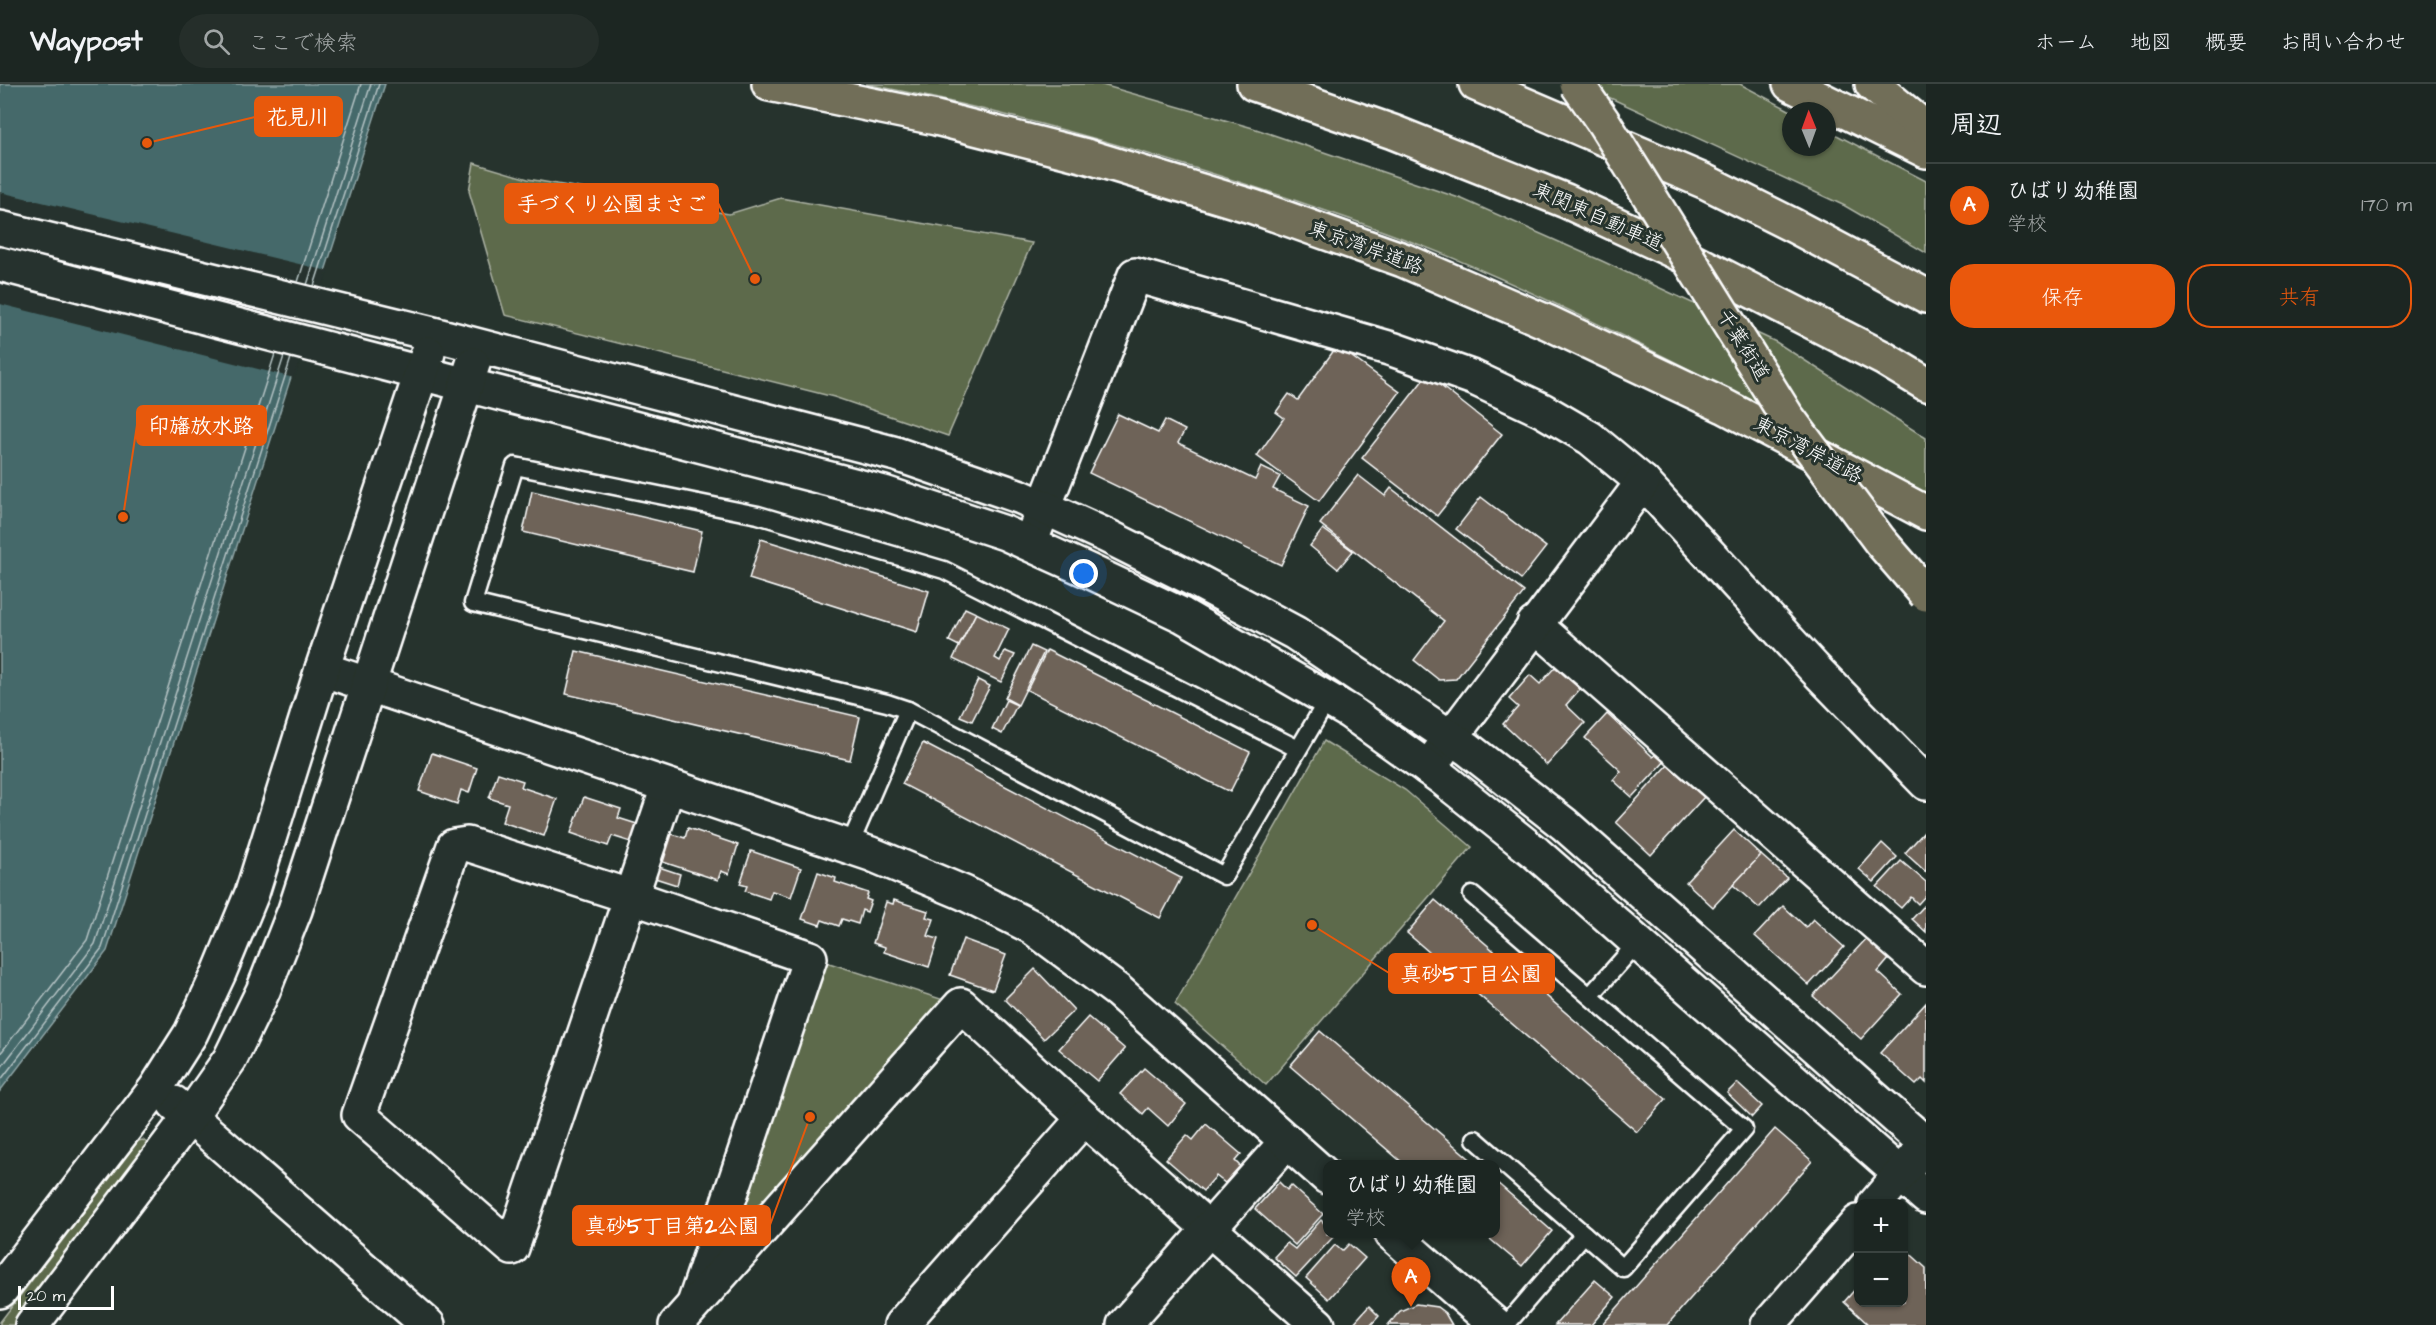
<!DOCTYPE html>
<html lang="ja">
<head>
<meta charset="utf-8">
<style>
  :root { --surface:#1c2622; --page:#252e2a; --text:#f1f3f6; --muted:#a0a5a5; --line:#3a4340; --accent:#ea580c }
  body { margin:0; font-family:"Architects Daughter","Klee One",sans-serif; background:var(--page); color:var(--text) }
  .controls { position:absolute; right:18px; bottom:18px; display:grid; overflow:hidden; border-radius:12px; box-shadow:0 2px 4px #0004 }
  .controls button { width:54px; height:54px; display:grid; place-items:center; padding:0; border:0; border-bottom:2px solid var(--line); background:var(--surface); color:var(--text); font:30px sans-serif }
  .compass { position:absolute; left:1782px; top:18px; width:54px; height:54px; border-radius:50%; background:var(--surface); box-shadow:0 2px 4px #0004; rotate:359deg }
  .scale { position:absolute; left:18px; bottom:15px; width:96px; box-sizing:border-box; padding-left:6px; border:3px solid #fff; border-top:0; font-size:16px; line-height:21px; white-space:nowrap; color:#fff; -webkit-text-stroke:4px #26332d; paint-order:stroke }
  .you { position:absolute; left:1084px; top:490px; width:21px; height:21px; margin:-15px; border:4px solid #fff; border-radius:50%; background:#1a73e8; box-shadow:0 0 0 9px #1a73e833 }
  .badge { display:grid; place-items:center; width:39px; height:39px; border-radius:50%; background:var(--accent); color:#fff; font-size:20px; font-weight:700 }
  .pin { position:absolute; translate:-50% -50px; filter:drop-shadow(0 2px 3px #0008) }
  .pin::after { content:''; position:absolute; top:32px; width:21px; height:18px; background:inherit; clip-path:polygon(0 0,100% 0,50% 100%) }
  .popup { position:absolute; left:1323px; top:1076px; width:177px; height:78px; box-sizing:border-box; display:grid; place-content:center; border-radius:12px; background:var(--surface); filter:drop-shadow(0 2px 4px #0005); font-size:20px; white-space:nowrap; color:var(--muted) }
  .popup b { font-size:22px; color:var(--text) }
  .popup::after { content:''; position:absolute; left:50%; top:100%; margin-left:-12px; border:12px solid transparent; border-top-color:var(--surface) }
  .list { margin:0; padding:0; list-style:none }
  h2 { display:flex; justify-content:space-between; align-items:center; height:78px; margin:0; padding:0 24px; font-size:26px }
  h2 small { font-size:20px; font-weight:400; color:var(--muted) }
  .list li { display:grid; grid-template-columns:39px 1fr auto; gap:18px; align-items:center; box-sizing:border-box; height:84px; padding:0 24px; border-top:2px solid var(--line) }
  .list b { display:block; font-size:22px; white-space:nowrap }
  .list p { margin:0; font-size:20px; white-space:nowrap; color:var(--muted) }
  .list em { font-size:20px; font-style:normal; color:var(--muted) }
  .actions { display:flex; gap:12px; padding:18px 24px }
  .actions a { flex:1; padding:14px 0; border:2px solid var(--accent); border-radius:24px; text-align:center; font-size:21px; color:var(--accent) }
  .actions .main { background:var(--accent); color:#fff }
  .icon { flex:none; width:33px; height:33px; fill:none; stroke:currentColor; stroke-width:2; stroke-linecap:round; stroke-linejoin:round }
  .map { position:relative; flex:none; width:1926px; height:1241px; overflow:hidden }
  header { display:flex; align-items:center; gap:36px; box-sizing:border-box; height:84px; padding:0 30px; background:var(--surface); border-bottom:2px solid var(--line) }
  header strong { font-size:28px }
  nav { display:flex; gap:33px; margin-inline-start:auto; font-size:21px }
  .search { width:420px; height:54px; background:var(--page); display:flex; align-items:center; gap:15px; box-sizing:border-box; padding:0 21px; border-radius:33px; color:var(--muted); font-size:22px }
  main { display:flex }
  aside { flex:1; background:var(--surface) }
  .map>svg:first-child { display:block }
  .green { fill:#5d6a4c; stroke:#aeb4a6; stroke-width:1.5 }
  .water { fill:#45696b; stroke:#8fa5a6; stroke-width:1.5 }
  .pier { fill:#26332d }
  .lines { fill:none; stroke-linecap:round; stroke-linejoin:round }
  .shore { stroke:#b5c3c4; stroke-width:1.5 }
  .building { fill:#6e6358; stroke:#fff; stroke-width:1.5 }
  .service-casing { stroke:#fff; stroke-width:21 }
  .minor-casing { stroke:#fff; stroke-width:38 }
  .tertiary-casing { stroke:#fff; stroke-width:38 }
  .trunk-casing { stroke:#fff; stroke-width:38 }
  .motorway-casing { stroke:#fff; stroke-width:38 }
  .service { stroke:#26332d; stroke-width:16 }
  .minor { stroke:#26332d; stroke-width:33 }
  .tertiary { stroke:#26332d; stroke-width:33 }
  .trunk { stroke:#716e59; stroke-width:33 }
  .motorway { stroke:#716e59; stroke-width:33 }
  .trunk-bridge-casing { stroke:#fff; stroke-width:38; stroke-linecap:butt }
  .trunk-bridge { stroke:#716e59; stroke-width:33 }
  .labels { text-anchor:middle; dominant-baseline:central; stroke-width:6; stroke-linejoin:round; paint-order:stroke }
  .street-label { font-size:20px; fill:#fff; stroke:#26332d }
  .leader { fill:none; stroke:#e8590c; stroke-width:2 }
  .callout-dot { fill:#e8590c; stroke:#26332d; stroke-width:2 }
  .callout { fill:#e8590c; stroke:#e8590c; stroke-width:2 }
  .callout-label { font-size:21px; text-anchor:middle; font-weight:bold; fill:#fff }
</style>
</head>
<body>
<header>
<strong>Waypost</strong>
<div class="search"><svg class="icon" aria-label="search" viewBox="0 0 24 24"><circle cx="10" cy="10" r="6"/><path d="M15 15l6 6"/></svg>ここで検索</div>
<nav><a>ホーム</a><a>地図</a><a>概要</a><a>お問い合わせ</a></nav>
</header>
<main>
<div class="map">
<svg width="1926" height="1241" viewBox="0 0 1926 1241">
  <rect width="100%" height="100%" fill="#26332d"/>
  <filter id="ink" filterUnits="userSpaceOnUse"><feTurbulence type="fractalNoise" baseFrequency=".0167" numOctaves="2"/><feDisplacementMap in="SourceGraphic" scale="12" xChannelSelector="R" yChannelSelector="G"/><feConvolveMatrix kernelMatrix="1 2 1 2 8 2 1 2 1" color-interpolation-filters="sRGB"/></filter>
  <g filter="url(#ink)">
    <g class="green">
      <path d="M 866,0 L 1099,0 L 1253,44 L 1462,115 L 1602,177 L 1776,258 L 1926,354 L 1926,410 L 1899,394 C 1759,321 1619,246 1474,183 C 1407,154 1338,131 1270,108 C 1137,64 1002,26 866,0 Z"/>
      <polygon points="1580,0 1740,0 1791,27 1791,63 1827,63 1827,46 1926,97 1926,169 1845,122"/>
      <polygon points="474,79 528,95 729,130 781,114 1032,159 948,352 834,313 505,231 469,107"/>
      <polygon points="1324,657 1405,706 1472,763 1266,1001 1175,920"/>
      <polygon points="823,877 950,918 741,1152 735,1149"/>
      <polygon points="143,1056 147,1059 147,1069 15,1241 0,1241 0,1238 138,1057"/>
    </g>
    <polygon class="water" points="0,0 385,0 107,867 0,1007"/>
    <polygon class="pier" points="0,108 328,187 294,294 0,220"/>
    <g class="lines">
      <g class="shore">
        <polyline points="298,198 361,0"/>
        <polyline points="307,201 371,0"/>
        <polyline points="314,202 379,0"/>
        <polyline points="0,970 87,856 275,270"/>
        <polyline points="0,985 95,860 284,272"/>
        <polyline points="0,997 102,864 291,274"/>
      </g>
    </g>
    <g class="building">
      <polygon points="1337,262 1400,308 1319,417 1257,372 1284,334 1276,328 1289,310 1298,316"/>
      <polygon points="1427,291 1502,350 1437,432 1362,374"/>
      <polygon points="1118,330 1158,349 1165,336 1185,346 1178,359 1255,396 1261,383 1280,392 1273,405 1309,422 1281,481 1089,389"/>
      <polygon points="1358,391 1385,412 1391,404 1524,508 1456,595 1439,596 1414,576 1444,537 1320,440"/>
      <polygon points="532,407 702,447 693,488 523,448"/>
      <polygon points="1481,413 1546,463 1521,495 1456,445"/>
      <polygon points="1323,445 1353,467 1338,485 1310,462"/>
      <polygon points="761,455 929,507 917,548 749,495"/>
      <polygon points="965,524 976,529 959,562 949,557"/>
      <polygon points="976,529 1009,545 995,574 1000,577 1005,567 1015,571 1001,598 953,575"/>
      <polygon points="1031,562 1044,568 1018,621 1005,614"/>
      <polygon points="1047,566 1250,668 1230,708 1027,606"/>
      <polygon points="576,567 860,633 850,676 566,610"/>
      <polygon points="1555,583 1580,605 1566,621 1585,639 1547,681 1503,640 1518,623 1509,615 1530,591 1540,600"/>
      <polygon points="978,596 990,602 972,637 960,632"/>
      <polygon points="1006,616 1017,621 1002,650 992,645"/>
      <polygon points="1607,630 1653,673 1658,667 1667,675 1632,713 1613,696 1621,687 1585,654"/>
      <polygon points="923,659 1181,794 1160,834 902,700"/>
      <polygon points="432,669 477,684 469,709 461,706 457,720 419,707"/>
      <polygon points="1669,680 1704,713 1651,771 1616,738"/>
      <polygon points="498,689 523,697 521,703 557,715 544,752 502,738 508,720 489,714"/>
      <polygon points="584,713 621,725 618,734 637,740 631,758 612,752 608,762 571,749"/>
      <polygon points="688,744 738,761 729,790 721,787 718,796 663,778 672,750 685,754"/>
      <polygon points="1734,746 1761,771 1713,823 1686,798"/>
      <polygon points="1926,746 1926,788 1905,769"/>
      <polygon points="1882,759 1897,773 1874,798 1859,785"/>
      <polygon points="751,767 801,784 791,813 772,807 769,815 745,807 747,802 740,800"/>
      <polygon points="1761,771 1787,794 1759,824 1733,801"/>
      <polygon points="1901,777 1926,798 1926,811 1918,820 1911,813 1901,824 1877,803"/>
      <polygon points="659,783 680,790 677,801 655,794"/>
      <polygon points="818,788 836,794 835,798 868,809 866,815 871,817 867,828 862,826 858,840 842,835 839,842 822,836 820,841 802,835"/>
      <polygon points="894,816 928,827 926,833 934,835 928,852 938,855 929,883 884,868 885,863 873,859 886,818 893,820"/>
      <polygon points="1435,816 1666,1015 1637,1048 1407,849"/>
      <polygon points="1926,820 1926,848 1912,835"/>
      <polygon points="1783,822 1806,843 1813,835 1844,863 1809,901 1755,852"/>
      <polygon points="1867,854 1889,875 1878,888 1902,910 1861,955 1813,912"/>
      <polygon points="963,855 1006,871 993,906 950,891"/>
      <polygon points="1035,885 1074,926 1044,955 1005,915"/>
      <polygon points="1926,919 1926,999 1922,995 1916,1001 1880,969"/>
      <polygon points="1088,933 1125,965 1097,997 1059,965"/>
      <polygon points="1320,947 1476,1080 1404,1080 1290,982"/>
      <polygon points="1144,984 1186,1020 1168,1042 1148,1024 1143,1030 1120,1010"/>
      <polygon points="1737,999 1762,1022 1752,1033 1727,1009"/>
      <polygon points="1206,1040 1241,1070 1235,1077 1240,1082 1225,1099 1216,1092 1203,1107 1166,1075 1187,1051 1193,1056"/>
      <polygon points="1775,1045 1812,1077 1667,1241 1602,1241"/>
      <polygon points="1495,1097 1552,1147 1522,1182 1484,1150 1495,1150"/>
      <polygon points="1279,1098 1287,1106 1291,1101 1323,1130 1295,1161 1255,1125"/>
      <polygon points="1321,1136 1327,1142 1327,1150 1336,1150 1296,1193 1274,1173 1287,1159 1295,1165"/>
      <polygon points="1349,1160 1365,1174 1329,1215 1306,1194 1335,1161 1342,1167"/>
      <polygon points="1904,1164 1926,1184 1926,1241 1869,1241 1844,1218 1858,1202 1858,1218 1904,1218"/>
      <polygon points="1595,1196 1615,1213 1591,1241 1555,1241"/>
      <polygon points="1416,1220 1437,1223 1445,1229 1452,1241 1388,1241 1400,1227"/>
      <polygon points="1369,1222 1379,1232 1371,1241 1352,1241"/>
    </g>
    <g class="lines">
      <defs>
        <g id="service">
          <polyline points="1298,665 944,486 758,431 515,382 473,519 887,619 908,626 1224,792 1328,615"/>
          <polyline points="849,763 908,626"/>
          <polyline points="1472,811 1744,1045 1623,1184 1475,1055"/>
          <polyline points="1590,912 1638,858"/>
          <polyline points="1506,1241 1584,1150"/>
        </g>
        <g id="minor">
          <polyline points="1030,459 1135,191 1392,265 1474,294 1542,326 1590,354 1643,398 1814,584 1926,699"/>
          <polyline points="1534,540 1926,884"/>
          <polyline points="1428,684 1643,398"/>
          <polyline points="668,703 512,1164 359,1031 454,762 467,760 632,813 810,874 694,1220"/>
          <polyline points="676,1241 961,921 1084,1034 1318,1241"/>
          <polyline points="901,1241 1084,1034"/>
          <polyline points="1124,1241 1287,1057"/>
        </g>
        <g id="tertiary">
          <polyline points="0,144 433,250 896,370 1021,413 1107,452 1199,498 1295,549 1468,665 1564,740 1926,1060"/>
          <polyline points="0,180 884,409 1005,449 1089,487 1182,531 1350,628 1442,694 1536,769 1926,1113"/>
          <polyline points="322,585 871,770 964,809 1032,843 1118,907 1327,1093"/>
          <polyline points="174,1019 428,1241"/>
          <polyline points="1875,1120 1915,1073"/>
          <polyline points="1392,1150 1496,1241"/>
          <polyline points="0,1207 156,1004 191,949 219,889 252,809 322,585 428,269"/>
          <polyline points="32,1241 191,1031 230,975 263,907 295,826 473,280"/>
          <polyline points="1768,1241 1858,1138"/>
        </g>
        <g id="trunk">
          <polyline points="769,0 936,34 1086,72 1254,123 1403,176 1549,239 1724,322 1926,429"/>
          <polyline points="1790,0 1926,67"/>
          <polyline points="1872,0 1926,45"/>
        </g>
        <g id="motorway">
          <polyline points="1254,0 1393,48 1566,117 1680,170 1883,274 1926,300"/>
          <polyline points="1476,0 1706,98 1794,142 1926,212"/>
        </g>
      </defs>
      <use href="#service" class="service-casing"/>
      <use href="#minor" class="minor-casing"/>
      <use href="#tertiary" class="tertiary-casing"/>
      <use href="#trunk" class="trunk-casing"/>
      <use href="#motorway" class="motorway-casing"/>
      <use href="#service" class="service"/>
      <use href="#minor" class="minor"/>
      <use href="#tertiary" class="tertiary"/>
      <use href="#trunk" class="trunk"/>
      <use href="#motorway" class="motorway"/>
      <defs>
        <polyline id="trunk-bridge" points="1577,0 1604,39 1786,331 1880,457 1926,510"/>
      </defs>
      <use href="#trunk-bridge" class="trunk-bridge-casing"/>
      <use href="#trunk-bridge" class="trunk-bridge"/>
    </g>
  </g>
  <g class="labels">
    <g class="street-label">
      <text transform="translate(1598 133) rotate(24)">東関東自動車道</text>
      <text transform="translate(1366 164) rotate(20)">東京湾岸道路</text>
      <text transform="translate(1743 261) rotate(58)">千葉街道</text>
      <text transform="translate(1808 366) rotate(28)">東京湾岸道路</text>
    </g>
  </g>
  <path class="leader" d="M147 59L255 33M755 195L718 119M123 433L137 341M1312 841L1389 889M810 1033L770 1141"/>
  <g class="callout-dot">
    <circle cx="147" cy="59" r="6"/>
    <circle cx="755" cy="195" r="6"/>
    <circle cx="123" cy="433" r="6"/>
    <circle cx="1312" cy="841" r="6"/>
    <circle cx="810" cy="1033" r="6"/>
  </g>
  <g class="callout">
    <rect x="255" y="13" width="87" height="39" rx="6"/>
    <rect x="505" y="100" width="213" height="39" rx="6"/>
    <rect x="137" y="322" width="129" height="39" rx="6"/>
    <rect x="1389" y="870" width="165" height="39" rx="6"/>
    <rect x="573" y="1122" width="197" height="39" rx="6"/>
  </g>
  <g class="callout-label">
    <text x="298" y="40">花見川</text>
    <text x="612" y="127">手づくり公園まさご</text>
    <text x="201" y="349">印旛放水路</text>
    <text x="1471" y="897">真砂5丁目公園</text>
    <text x="672" y="1149">真砂5丁目第2公園</text>
  </g>
</svg>
<div class="controls">
<button>+</button>
<button>−</button>
</div>
<svg class="compass" viewBox="-18 -18 36 36"><path d="M0-13l5 13h-10z" fill="#e53935"/><path d="M0 13l5-13h-10z" fill="#a0a5a5"/></svg>
<div class="scale">20 m</div>
<div class="you"></div>
<div class="pin badge" style="left:1411px;top:1223px">A</div>
<div class="popup"><b>ひばり幼稚園</b>学校</div>
</div>
<aside>
<h2>周辺<small></small></h2>
<ul class="list">
<li><span class="badge">A</span><div><b>ひばり幼稚園</b><p>学校</p></div><em>170 m</em></li>
</ul>
<div class="actions"><a class="main">保存</a><a>共有</a></div>
</aside>
</main>
</body>
</html>
